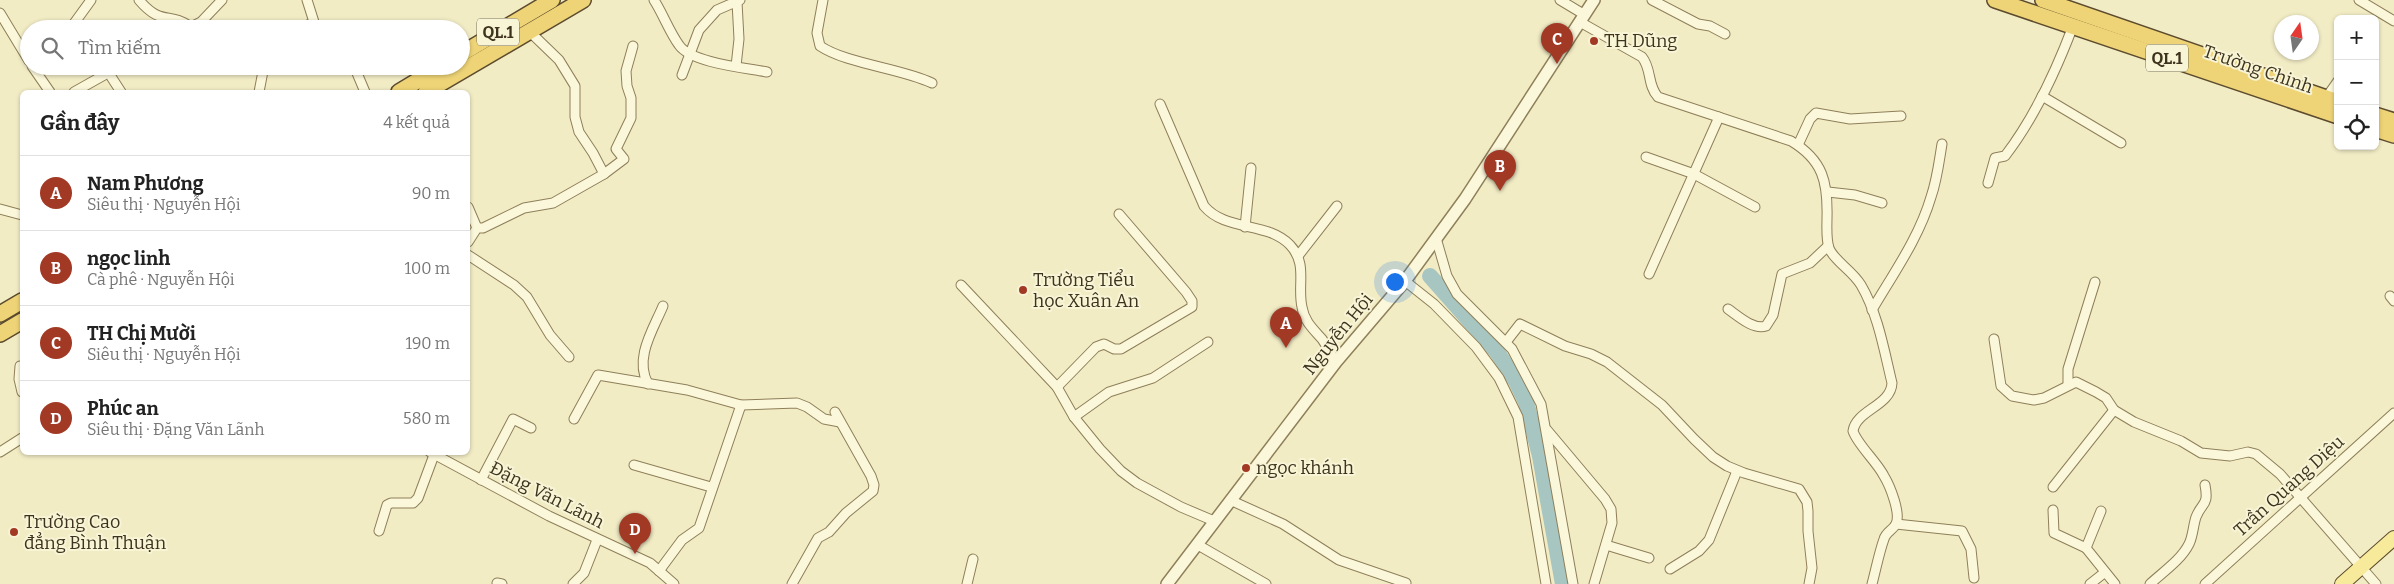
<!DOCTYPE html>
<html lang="vi">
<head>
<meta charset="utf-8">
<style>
  :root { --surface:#fff; --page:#f2f2f2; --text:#222; --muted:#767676; --line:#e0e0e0; --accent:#a23925 }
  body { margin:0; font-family:Bitter,serif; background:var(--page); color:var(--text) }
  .controls { position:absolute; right:15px; top:15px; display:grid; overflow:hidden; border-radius:8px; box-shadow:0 1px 4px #0004 }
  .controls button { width:45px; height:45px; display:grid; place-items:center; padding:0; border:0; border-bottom:1px solid var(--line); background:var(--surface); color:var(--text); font:25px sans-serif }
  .compass { position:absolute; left:2274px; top:15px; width:45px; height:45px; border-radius:50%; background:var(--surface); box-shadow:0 1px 4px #0004; rotate:13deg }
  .you { position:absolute; left:1394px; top:281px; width:18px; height:18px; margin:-12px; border:4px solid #fff; border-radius:50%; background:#1a73e8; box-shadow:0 0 0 8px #1a73e833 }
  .badge { display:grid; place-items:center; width:32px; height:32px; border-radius:50%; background:var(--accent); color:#fff; font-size:16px; font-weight:700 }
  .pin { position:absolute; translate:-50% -41px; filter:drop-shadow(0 1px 2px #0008) }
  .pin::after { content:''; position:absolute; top:26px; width:18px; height:15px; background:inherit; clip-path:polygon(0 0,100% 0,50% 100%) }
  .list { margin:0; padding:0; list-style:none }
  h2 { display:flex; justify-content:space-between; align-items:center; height:65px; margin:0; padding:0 20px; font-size:21px }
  h2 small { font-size:16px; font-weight:400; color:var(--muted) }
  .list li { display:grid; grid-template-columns:32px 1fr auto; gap:15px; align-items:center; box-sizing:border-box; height:75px; padding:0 20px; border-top:1px solid var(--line) }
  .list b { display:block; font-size:19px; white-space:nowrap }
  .list p { margin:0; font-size:16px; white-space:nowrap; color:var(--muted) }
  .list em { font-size:16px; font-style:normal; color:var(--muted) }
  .icon { flex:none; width:28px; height:28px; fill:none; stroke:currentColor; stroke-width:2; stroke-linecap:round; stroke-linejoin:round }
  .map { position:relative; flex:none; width:2394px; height:584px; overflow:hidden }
  .search { position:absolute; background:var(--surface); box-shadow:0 1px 4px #0004; left:20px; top:20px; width:450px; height:55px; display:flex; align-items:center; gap:12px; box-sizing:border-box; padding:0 18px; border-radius:28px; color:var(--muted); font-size:19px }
  .panel { position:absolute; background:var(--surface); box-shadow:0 1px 4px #0004; left:20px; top:90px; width:450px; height:365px; border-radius:8px }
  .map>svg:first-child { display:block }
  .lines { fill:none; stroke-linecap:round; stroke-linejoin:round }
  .river { stroke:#a7c5c1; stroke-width:16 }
  .minor-casing { stroke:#8e7f59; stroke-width:11 }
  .tertiary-casing { stroke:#8e7f59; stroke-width:14 }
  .primary-casing { stroke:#5c4b2e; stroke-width:16 }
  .trunk-casing { stroke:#5c4b2e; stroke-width:18 }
  .minor { stroke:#fbf7da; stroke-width:9 }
  .tertiary { stroke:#fbf7da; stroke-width:11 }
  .primary { stroke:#f7ea9b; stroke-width:14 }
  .trunk { stroke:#eed476; stroke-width:15 }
  .poi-dot { fill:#a23925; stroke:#f8f4d6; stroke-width:2 }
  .labels { text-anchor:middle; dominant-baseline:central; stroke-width:4; stroke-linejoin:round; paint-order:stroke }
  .shield { fill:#f8f4d6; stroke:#756d55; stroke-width:1 }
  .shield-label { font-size:16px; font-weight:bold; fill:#3d331e }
  .poi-label { font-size:18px; fill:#3d331e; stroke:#f8f4d6; text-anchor:start }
  .street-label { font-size:18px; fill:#3d331e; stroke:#f8f4d6 }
</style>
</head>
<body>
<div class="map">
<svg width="2394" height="584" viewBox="0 0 2394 584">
  <rect width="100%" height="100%" fill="#f2ecc5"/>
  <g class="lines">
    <polyline class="river" points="1430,276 1497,352 1516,381 1526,402 1540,456 1563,584"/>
    <defs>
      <g id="minor">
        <path d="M 139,0 C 162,27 169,11 191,27 L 201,22 L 222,0"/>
        <path d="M 654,0 C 663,14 669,31 679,45 C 691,63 747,68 767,72"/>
        <path d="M 823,0 L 817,33 L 820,46 C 847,64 900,68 932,83"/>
        <polyline points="1560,0 1585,15"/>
        <polyline points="1652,0 1698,24 1710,26 1725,34"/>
        <polyline points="2359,0 2394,21"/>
        <polyline points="0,13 29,61"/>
        <path d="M 1580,22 L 1642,57 C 1652,69 1647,85 1658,97 L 1791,141 C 1823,160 1828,182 1827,218 C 1827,227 1826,239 1829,248 C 1834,261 1852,270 1861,285 C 1878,314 1884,350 1892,383 C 1891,406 1856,410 1853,431 C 1857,444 1877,462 1884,476 C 1890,486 1901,513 1896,524 C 1893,530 1886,532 1884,539 C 1879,553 1876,569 1872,584"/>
        <polyline points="70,29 91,0"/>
        <polyline points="300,29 314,22 307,0"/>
        <polyline points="32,66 50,92"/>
        <polyline points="354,66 365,92"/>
        <polyline points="736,66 739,39 737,2"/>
        <polyline points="682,75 699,30 717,10 740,0"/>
        <polyline points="74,92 106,74 110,75 121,92"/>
        <polyline points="259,92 264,66"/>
        <polyline points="2042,96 2121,143"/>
        <polyline points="2326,98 2338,81"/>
        <path d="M 1160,104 L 1204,206 C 1226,232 1267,221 1290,245 C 1308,264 1297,285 1302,307 C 1304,321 1313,329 1322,339 C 1327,346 1331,355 1336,362"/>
        <polyline points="1798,145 1810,119 1816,113 1850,119 1901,116"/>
        <polyline points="1646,157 1694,174 1755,207"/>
        <polyline points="604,174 624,159 616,149 631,118 631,98 627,86 626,71 633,46"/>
        <path d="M 1988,183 L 1995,158 L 2005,156 C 2035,117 2056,71 2073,26"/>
        <polyline points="1828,192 1855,195 1882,203"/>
        <polyline points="468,207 477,228"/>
        <polyline points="0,209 22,215"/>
        <polyline points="1245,227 1251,168"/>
        <polyline points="1436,238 1447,276 1457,294 1512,349 1541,404 1573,584"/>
        <polyline points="468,242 477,228 483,228 524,208 553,203 604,174 593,153 579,132 575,117 575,86 559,60 529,31"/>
        <polyline points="468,255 514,285 527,297 550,335 569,357"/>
        <polyline points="1298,256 1337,206"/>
        <polyline points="1649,274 1719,117"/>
        <polyline points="1405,281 1434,304 1476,347 1499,378 1518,417 1546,584"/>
        <polyline points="961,285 1057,387 1074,417 1100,449 1121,471 1137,483 1181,507 1214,521"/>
        <polyline points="2390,296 2394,301"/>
        <path d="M 1728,309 C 1738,316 1753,330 1766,326 L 1773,315 L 1782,274 L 1810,263 L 1828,246"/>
        <path d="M 1872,310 C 1893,274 1919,238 1931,197 C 1937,180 1939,162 1942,144"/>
        <polyline points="1994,339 2001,386 2012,396 2034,400 2044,398 2076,382 2096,392 2106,398 2114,410 2134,422 2181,441 2201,453 2230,456 2248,452 2256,454 2280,474 2376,584"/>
        <polyline points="1506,342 1520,324 1565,346 1591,354 1607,362 1662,405 1694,439 1713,457 1727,466 1744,473 1799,489 1807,502 1808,511 1808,531 1812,568 1809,584"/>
        <polyline points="20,366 19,379 22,392"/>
        <path d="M 648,384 C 634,358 653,330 663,306"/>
        <polyline points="2068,385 2068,369 2095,282"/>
        <polyline points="1057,387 1096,347 1104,344 1114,349 1121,349 1192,307 1192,301 1186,292 1119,214"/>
        <polyline points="1074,417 1109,392 1153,378 1208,342"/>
        <polyline points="574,419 598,375 687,390 741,405 797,403 807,407 824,419 840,422"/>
        <polyline points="1547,430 1605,499 1611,509 1612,523 1594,584"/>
        <polyline points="0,452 22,438"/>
        <polyline points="430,452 549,516 650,563 674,584"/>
        <polyline points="634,465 711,487"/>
        <polyline points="481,480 513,419 531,428"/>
        <polyline points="2053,487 2114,410"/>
        <polyline points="1230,500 1283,524 1339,560 1406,583"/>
        <polyline points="2053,510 2054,533 2086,548"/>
        <polyline points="2101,511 2086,548 2115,584"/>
        <polyline points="1896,524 1962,531 1971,549 1974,578"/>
        <polyline points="379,531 387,505 391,503 413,503 418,498 434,455"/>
        <polyline points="1198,545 1266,584"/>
        <polyline points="1606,545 1649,558"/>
        <polyline points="1670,569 1699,551 1709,540 1737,471"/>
        <polyline points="659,571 682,540 699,528 741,405"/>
        <polyline points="497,583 502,584"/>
        <polyline points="573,584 584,573 597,540"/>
        <polyline points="792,584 818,538 829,532 846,513 873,491 874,485 871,476 835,412"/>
        <polyline points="967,584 973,559"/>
        <polyline points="2090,584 2104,573"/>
        <path d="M 2150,584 C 2163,572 2181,560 2189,544 C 2193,536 2193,526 2196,517 C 2202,502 2209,506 2205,485"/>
        <polyline points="2205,584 2394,413"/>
      </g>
      <polyline id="tertiary" points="1167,584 1336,362 1405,281 1465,199 1594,0"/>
      <polyline id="primary" points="2342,584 2394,538"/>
      <g id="trunk">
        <polyline points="1995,0 2338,116"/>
        <polyline points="2043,0 2338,102"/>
        <polyline points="461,54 552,0"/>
        <polyline points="399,92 442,66"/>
        <polyline points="426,92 583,0"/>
        <polyline points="2375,115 2394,121"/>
        <polyline points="2375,129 2394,135"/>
        <polyline points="0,314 22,301"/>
        <polyline points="0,334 22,321"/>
      </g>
    </defs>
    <use href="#minor" class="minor-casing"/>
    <use href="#tertiary" class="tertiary-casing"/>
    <use href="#primary" class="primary-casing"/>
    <use href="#trunk" class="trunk-casing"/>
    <use href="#minor" class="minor"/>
    <use href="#tertiary" class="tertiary"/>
    <use href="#primary" class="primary"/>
    <use href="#trunk" class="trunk"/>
  </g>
  <g class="poi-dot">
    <circle cx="1594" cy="41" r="5"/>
    <circle cx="1023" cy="290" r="5"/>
    <circle cx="1246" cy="468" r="5"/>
    <circle cx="14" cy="532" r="5"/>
  </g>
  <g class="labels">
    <g class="shield">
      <rect x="477" y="18.5" width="42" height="27" rx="4"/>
      <rect x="2146" y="44.5" width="42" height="27" rx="4"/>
    </g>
    <g class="shield-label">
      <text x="498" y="32">QL.1</text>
      <text x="2167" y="58">QL.1</text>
    </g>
    <g class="poi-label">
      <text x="1604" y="41">TH Dũng</text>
      <text x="1033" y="280">Trường Tiểu<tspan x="1033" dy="21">học Xuân An</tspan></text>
      <text x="1256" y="468">ngọc khánh</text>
      <text x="24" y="522">Trường Cao<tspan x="24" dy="21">đẳng Bình Thuận</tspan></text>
    </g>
    <g class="street-label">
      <text transform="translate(2258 69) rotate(19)">Trường Chinh</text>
      <text transform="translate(1338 334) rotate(-51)">Nguyễn Hội</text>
      <text transform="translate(2289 486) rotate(-42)">Trần Quang Diệu</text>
      <text transform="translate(547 495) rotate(27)">Đặng Văn Lãnh</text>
    </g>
  </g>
</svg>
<div class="controls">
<button>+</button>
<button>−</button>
<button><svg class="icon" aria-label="locate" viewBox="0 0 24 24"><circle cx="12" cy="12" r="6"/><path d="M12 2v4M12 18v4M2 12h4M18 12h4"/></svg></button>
</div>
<svg class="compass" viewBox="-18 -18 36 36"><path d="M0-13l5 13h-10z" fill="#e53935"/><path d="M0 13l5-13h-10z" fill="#767676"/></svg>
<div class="you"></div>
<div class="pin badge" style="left:1286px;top:348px">A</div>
<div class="pin badge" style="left:1500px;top:191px">B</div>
<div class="pin badge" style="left:1557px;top:64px">C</div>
<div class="pin badge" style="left:635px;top:554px">D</div>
<div class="search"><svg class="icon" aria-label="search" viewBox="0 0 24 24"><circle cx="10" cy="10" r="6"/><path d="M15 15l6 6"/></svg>Tìm kiếm</div>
<section class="panel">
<h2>Gần đây<small>4 kết quả</small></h2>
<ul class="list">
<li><span class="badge">A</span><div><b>Nam Phương</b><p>Siêu thị · Nguyễn Hội</p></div><em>90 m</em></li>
<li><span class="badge">B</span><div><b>ngọc linh</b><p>Cà phê · Nguyễn Hội</p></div><em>100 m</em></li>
<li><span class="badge">C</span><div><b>TH Chị Mười</b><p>Siêu thị · Nguyễn Hội</p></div><em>190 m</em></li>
<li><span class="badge">D</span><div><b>Phúc an</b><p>Siêu thị · Đặng Văn Lãnh</p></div><em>580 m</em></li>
</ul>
</section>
</div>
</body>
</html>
